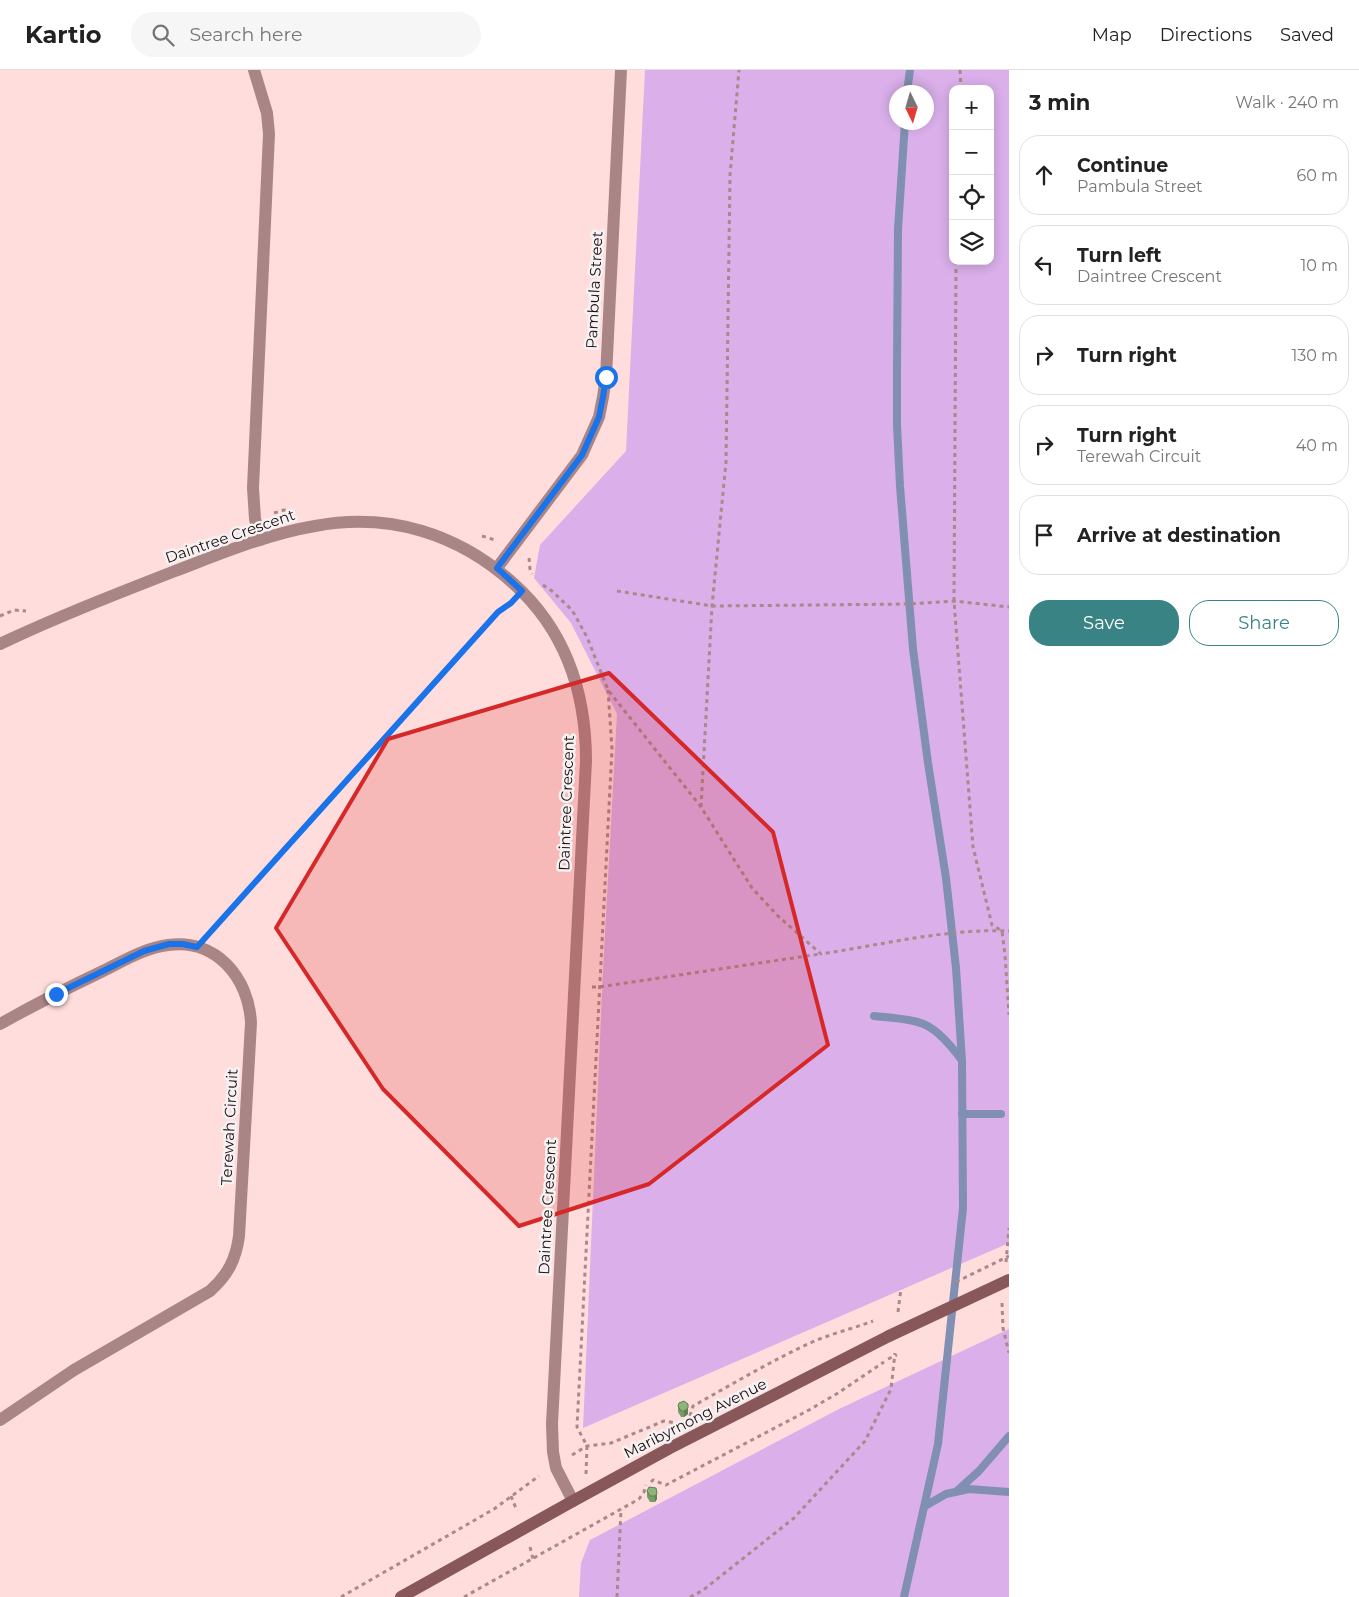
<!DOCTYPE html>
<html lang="en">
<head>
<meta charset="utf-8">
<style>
  :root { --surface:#fff; --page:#f6f6f6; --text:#222; --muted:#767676; --line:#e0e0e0; --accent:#3a8384 }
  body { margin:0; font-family:Montserrat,sans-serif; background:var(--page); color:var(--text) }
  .controls { position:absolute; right:15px; top:15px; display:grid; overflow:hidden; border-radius:10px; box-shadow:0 2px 12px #0003 }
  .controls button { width:45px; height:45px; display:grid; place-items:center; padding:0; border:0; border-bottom:1px solid var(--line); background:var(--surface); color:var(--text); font:25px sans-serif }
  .compass { position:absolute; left:889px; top:15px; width:45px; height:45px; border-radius:50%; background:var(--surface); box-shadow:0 2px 12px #0003; rotate:175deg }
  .stop { position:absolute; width:15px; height:15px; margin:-11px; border:4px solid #1a73e8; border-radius:50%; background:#fff }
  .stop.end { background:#1a73e8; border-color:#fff; box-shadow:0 1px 5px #0008 }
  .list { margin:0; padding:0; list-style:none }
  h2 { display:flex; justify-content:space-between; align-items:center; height:65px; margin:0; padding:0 20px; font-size:21px }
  h2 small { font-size:16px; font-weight:400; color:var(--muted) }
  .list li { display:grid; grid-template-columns:32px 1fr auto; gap:15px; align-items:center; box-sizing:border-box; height:80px; margin:0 10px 10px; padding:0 10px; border:1px solid var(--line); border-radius:20px }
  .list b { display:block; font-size:19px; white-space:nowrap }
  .list p { margin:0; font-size:16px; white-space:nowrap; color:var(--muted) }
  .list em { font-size:16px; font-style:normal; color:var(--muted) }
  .actions { display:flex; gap:10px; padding:15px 20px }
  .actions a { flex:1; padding:11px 0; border:1px solid var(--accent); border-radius:20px; text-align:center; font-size:18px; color:var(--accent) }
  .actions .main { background:var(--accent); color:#fff }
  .icon { flex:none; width:28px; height:28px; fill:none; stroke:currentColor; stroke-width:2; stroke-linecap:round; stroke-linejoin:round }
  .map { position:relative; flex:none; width:1009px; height:1527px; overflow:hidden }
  header { display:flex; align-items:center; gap:30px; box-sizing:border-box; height:70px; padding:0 25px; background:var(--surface); border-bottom:1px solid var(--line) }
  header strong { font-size:24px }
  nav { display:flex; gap:28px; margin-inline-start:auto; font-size:18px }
  .search { width:350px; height:45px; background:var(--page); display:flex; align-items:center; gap:12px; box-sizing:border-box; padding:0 18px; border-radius:28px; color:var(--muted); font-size:19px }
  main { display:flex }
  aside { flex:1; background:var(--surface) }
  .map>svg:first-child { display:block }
  .green { fill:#daafea; fill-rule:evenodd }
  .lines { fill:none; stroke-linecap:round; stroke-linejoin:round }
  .stream { stroke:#808fb2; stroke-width:8 }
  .path { stroke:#a9898a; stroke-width:3; stroke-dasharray:4 4; stroke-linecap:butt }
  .street { stroke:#a98586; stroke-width:12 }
  .secondary { stroke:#885759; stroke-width:12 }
  .path-bridge { stroke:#a9898a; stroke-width:3; stroke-dasharray:4 4; stroke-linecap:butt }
  .secondary-bridge { stroke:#885759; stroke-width:12 }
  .wall { fill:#789c68 }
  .shaded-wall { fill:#617f55 }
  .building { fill:#8bb579; stroke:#617f55 }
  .route { stroke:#1a73e8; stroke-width:6 }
  .marked { fill:#d62828; fill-opacity:0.2; stroke:#d62828; stroke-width:4; stroke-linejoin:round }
  .labels { text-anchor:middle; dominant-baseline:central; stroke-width:5; stroke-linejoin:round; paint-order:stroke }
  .street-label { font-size:15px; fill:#25090c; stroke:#f3f3f3 }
</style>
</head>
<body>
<header>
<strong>Kartio</strong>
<div class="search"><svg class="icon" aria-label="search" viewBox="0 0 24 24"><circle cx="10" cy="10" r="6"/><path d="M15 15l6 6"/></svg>Search here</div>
<nav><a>Map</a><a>Directions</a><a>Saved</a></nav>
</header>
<main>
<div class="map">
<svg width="1009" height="1527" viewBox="0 0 1009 1527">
  <rect width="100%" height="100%" fill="#fdd"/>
  <g class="green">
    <path d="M 645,0 L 1009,0 L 1009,1173 L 583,1358 L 603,900 L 617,644 L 571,553 L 534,508 L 540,475 L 626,381 ZM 953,19 L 990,19 L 990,191 L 953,191 ZM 926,22 L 926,52 L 896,52 L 896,22 Z"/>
    <polygon points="1009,1259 1009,1527 579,1527 581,1493 590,1470 839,1339"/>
  </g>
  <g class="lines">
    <g class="stream">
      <polyline points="907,22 910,0"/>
      <path d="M 874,946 C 922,951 931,949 961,989"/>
      <polyline points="962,1044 1001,1044"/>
      <polyline points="957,1421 979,1401 1009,1366"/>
      <polyline points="925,1436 946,1424 969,1419 1009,1422"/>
      <polyline points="904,1527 938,1374 963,1138 962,991 956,898 946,808 928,693 913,579 900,416 897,355 897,294 898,159 905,52"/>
    </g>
    <g class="path">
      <polyline points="960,0 961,19"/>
      <polyline points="956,191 954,531 973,777 992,855 1002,861 1005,885 1009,945"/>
      <polyline points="274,443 284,440 289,441"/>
      <polyline points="482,466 495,470"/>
      <polyline points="529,488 530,499 532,504"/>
      <path d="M 543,515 L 552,521 L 572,540 L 587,567 L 608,620 L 701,737 L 752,818 L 778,846 L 821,884 C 880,875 949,858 1009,861"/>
      <polyline points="617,521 712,536 909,534 954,531 1009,537"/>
      <polyline points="0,546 14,540 26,541"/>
      <polyline points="701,737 712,536 726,392 730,105 739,0"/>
      <polyline points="210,863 497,542 508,535"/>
      <polyline points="592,917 599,917 820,884"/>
      <polyline points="1006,1192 1009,1158"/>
      <polyline points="1002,1233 1003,1258 1009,1283"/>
      <polyline points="898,1242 901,1218"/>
      <path d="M 690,1346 L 693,1336 C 731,1315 769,1292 808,1274 C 829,1264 852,1259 873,1251"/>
      <polyline points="572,1385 587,1376 611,1373 664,1351 676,1353"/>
      <polyline points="586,1404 587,1376 577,1357 612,679 608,620"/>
      <polyline points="651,1412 653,1410 666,1415 809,1340 838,1323 884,1292"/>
      <polyline points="511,1426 517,1441"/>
      <polyline points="530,1477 533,1489"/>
      <polyline points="341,1527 494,1439 539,1406"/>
      <polyline points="464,1527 639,1429 644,1422 646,1415"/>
      <polyline points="617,1527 621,1439"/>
      <polyline points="690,1527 702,1521 794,1448 865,1371 891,1319 895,1283"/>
    </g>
    <g class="street">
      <polyline points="254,0 267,43 269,64 253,418 255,449 260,470"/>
      <polyline points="497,498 582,385 599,347 603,327 606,307 621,0"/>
      <path d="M 0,574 C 57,547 116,524 175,501 C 220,484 267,464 315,456 C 390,442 459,464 514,514 C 566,561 586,623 586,691 L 552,1354 L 553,1382 L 556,1398 L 573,1431"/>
      <path d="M 0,954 C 34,935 69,917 105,900 C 125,890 145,878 168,875 C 216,868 249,908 251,953 L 239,1166 C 236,1189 228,1205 210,1221 L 74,1300 L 0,1350"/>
    </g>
    <polyline class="secondary" points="401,1527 573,1431 670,1378 889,1266"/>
    <g class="path-bridge">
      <polyline points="956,1212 1009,1186"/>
      <polyline points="888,1289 897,1285"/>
    </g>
    <polyline class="secondary-bridge" points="889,1266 1009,1210"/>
  </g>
  <g class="wall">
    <polygon points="688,1334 688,1344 684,1347 681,1347 678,1342 678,1336"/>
    <polygon points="649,1417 657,1429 655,1432 650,1432 647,1427 647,1421"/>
  </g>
  <g class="shaded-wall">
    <polygon points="688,1338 688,1344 684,1347 684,1341"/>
    <polygon points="657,1423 657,1429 655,1432 655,1426"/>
  </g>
  <g class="building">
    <polygon points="684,1331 688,1334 688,1338 684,1341 681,1341 678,1336 679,1333"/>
    <polygon points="649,1417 656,1418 657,1423 655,1426 650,1426 647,1421"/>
  </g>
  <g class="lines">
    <polyline class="route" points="56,924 144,881 169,874 182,874 197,877 498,542 511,533 522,521 497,498 582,385 599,347 603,327 606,307"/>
  </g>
  <path class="marked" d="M 609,603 L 773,762 L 828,975 L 649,1114 L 519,1156 L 383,1019 L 276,858 L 388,669 Z"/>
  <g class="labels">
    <g class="street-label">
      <text transform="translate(594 220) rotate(-87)">Pambula Street</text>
      <text transform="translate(230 466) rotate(-19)">Daintree Crescent</text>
      <text transform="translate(566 733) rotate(-88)">Daintree Crescent</text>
      <text transform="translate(229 1057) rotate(-87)">Terewah Circuit</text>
      <text transform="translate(547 1137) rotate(-87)">Daintree Crescent</text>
      <text transform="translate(695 1348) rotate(-27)">Maribyrnong Avenue</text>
    </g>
  </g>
</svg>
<div class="controls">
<button>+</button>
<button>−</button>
<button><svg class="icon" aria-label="locate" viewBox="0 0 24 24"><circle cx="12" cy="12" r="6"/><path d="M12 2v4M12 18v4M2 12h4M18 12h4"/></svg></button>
<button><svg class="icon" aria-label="layers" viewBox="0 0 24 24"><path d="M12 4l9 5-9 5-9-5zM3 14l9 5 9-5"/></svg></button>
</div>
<svg class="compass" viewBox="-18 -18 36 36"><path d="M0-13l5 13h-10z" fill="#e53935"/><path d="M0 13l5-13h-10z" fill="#767676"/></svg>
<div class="stop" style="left:606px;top:307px"></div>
<div class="stop end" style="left:56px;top:924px"></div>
</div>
<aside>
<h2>3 min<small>Walk · 240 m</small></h2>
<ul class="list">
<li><svg class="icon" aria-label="ahead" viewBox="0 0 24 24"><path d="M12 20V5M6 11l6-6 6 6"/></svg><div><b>Continue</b><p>Pambula Street</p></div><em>60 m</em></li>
<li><svg class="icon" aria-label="left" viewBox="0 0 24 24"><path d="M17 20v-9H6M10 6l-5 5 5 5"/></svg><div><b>Turn left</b><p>Daintree Crescent</p></div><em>10 m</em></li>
<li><svg class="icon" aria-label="right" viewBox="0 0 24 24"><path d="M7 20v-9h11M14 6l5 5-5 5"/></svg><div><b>Turn right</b></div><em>130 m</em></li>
<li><svg class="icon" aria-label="right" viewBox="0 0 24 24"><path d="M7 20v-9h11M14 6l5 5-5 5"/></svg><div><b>Turn right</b><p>Terewah Circuit</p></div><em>40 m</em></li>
<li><svg class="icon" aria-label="arrive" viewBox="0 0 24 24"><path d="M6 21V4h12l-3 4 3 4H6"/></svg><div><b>Arrive at destination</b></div></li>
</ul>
<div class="actions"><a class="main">Save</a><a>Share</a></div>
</aside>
</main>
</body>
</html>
